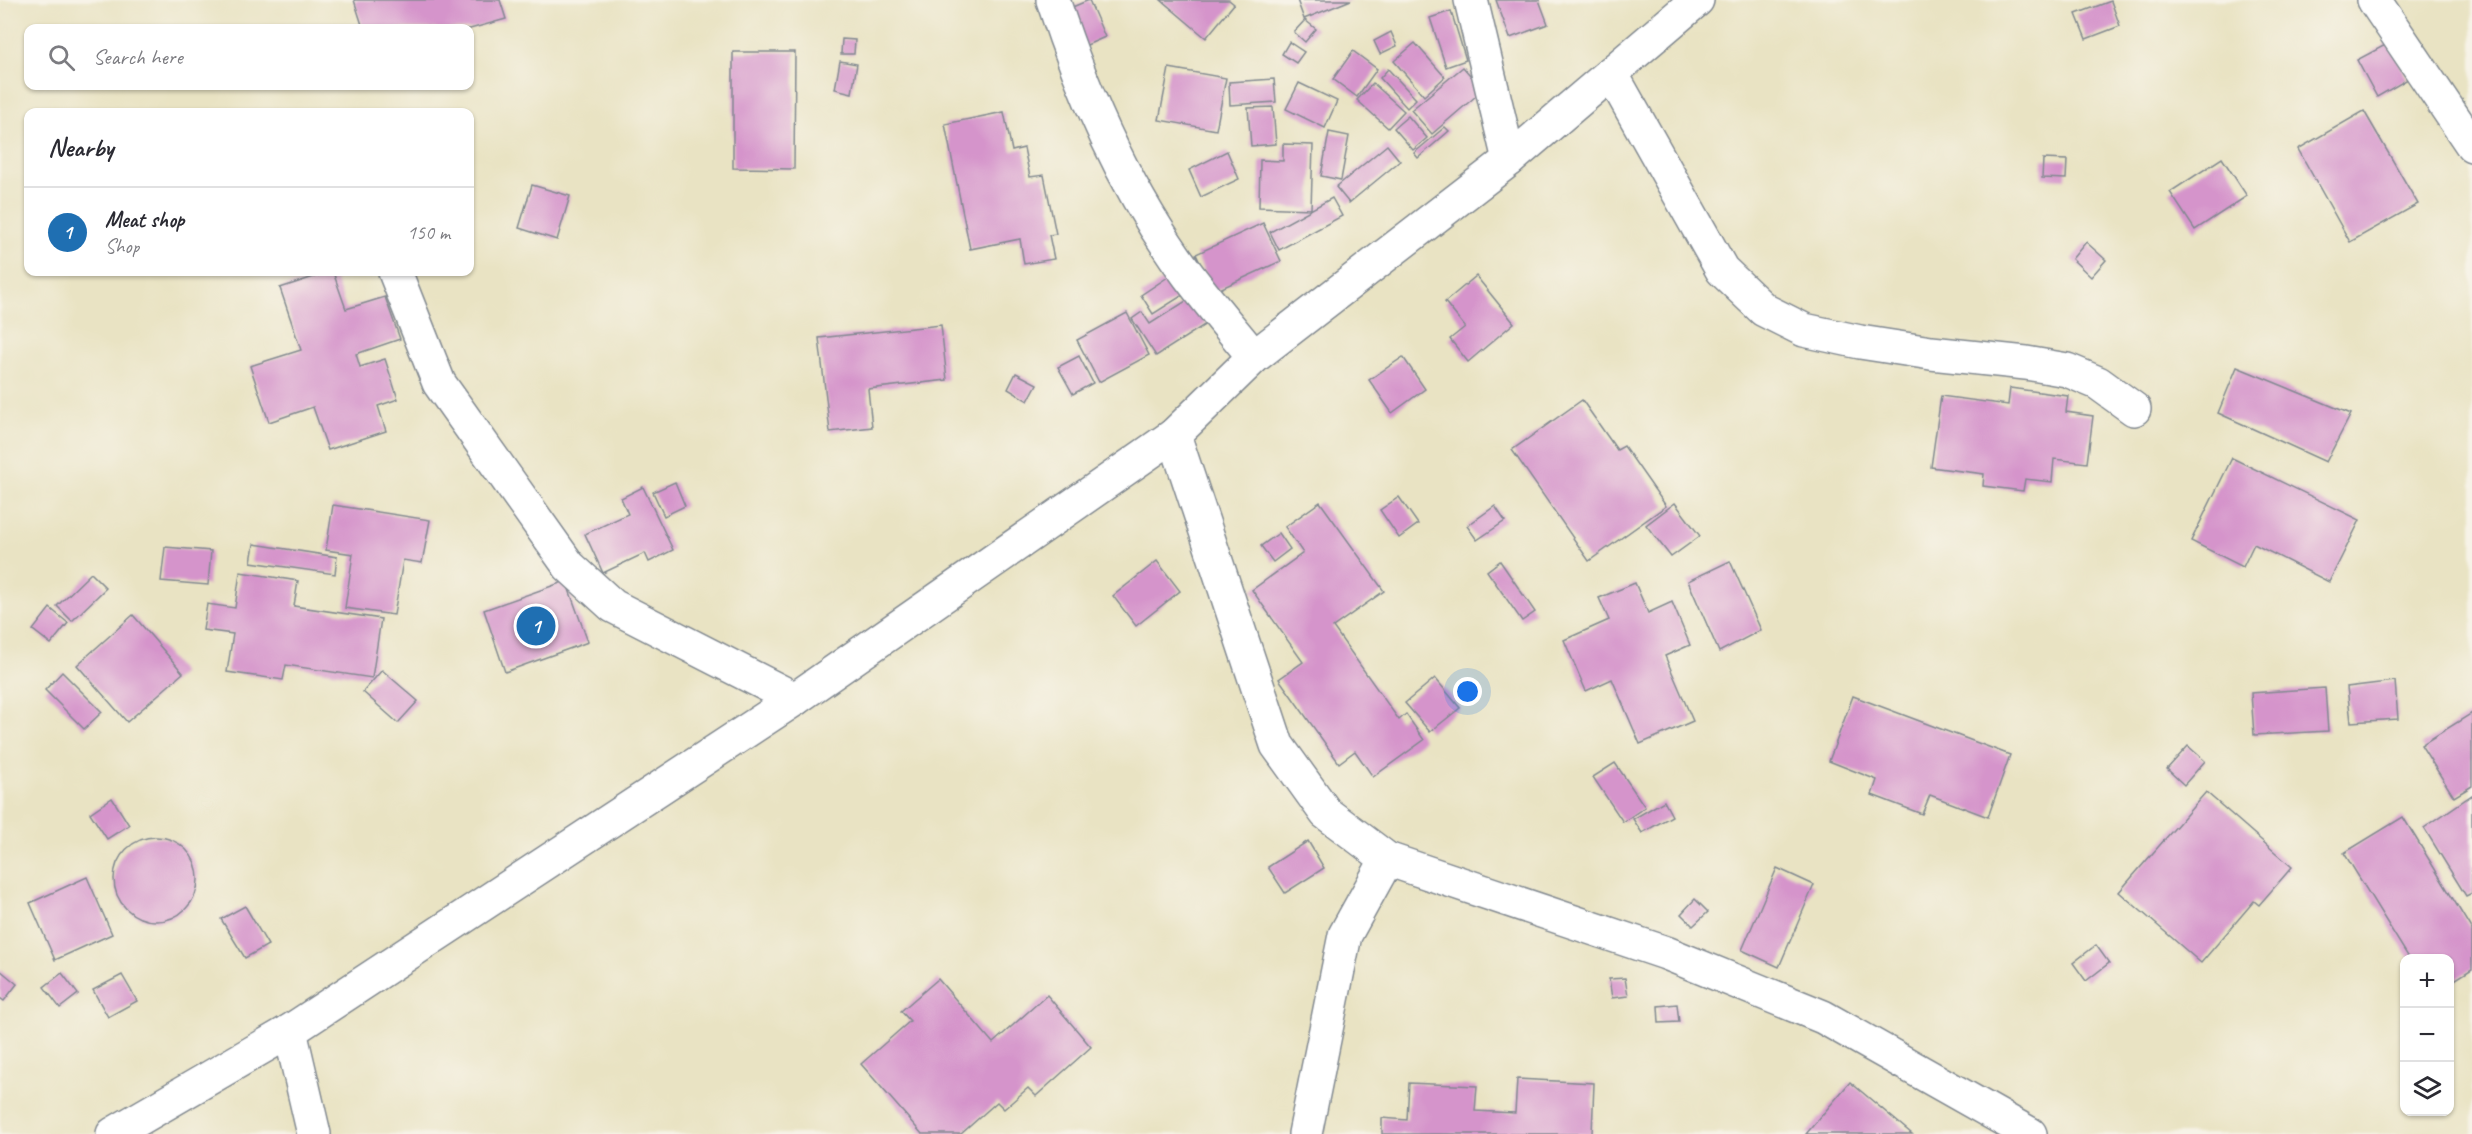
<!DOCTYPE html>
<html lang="en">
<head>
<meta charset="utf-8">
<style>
  :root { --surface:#fff; --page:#f7f7f7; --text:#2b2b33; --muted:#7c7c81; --line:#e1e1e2; --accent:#1f6fb2 }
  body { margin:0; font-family:Caveat,sans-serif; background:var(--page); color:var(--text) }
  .controls { position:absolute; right:18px; bottom:18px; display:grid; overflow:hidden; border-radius:12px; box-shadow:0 2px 4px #0004 }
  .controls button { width:54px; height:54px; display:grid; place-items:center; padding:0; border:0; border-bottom:2px solid var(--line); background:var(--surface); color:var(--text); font:30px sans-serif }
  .you { position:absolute; left:1468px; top:692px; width:21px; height:21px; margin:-15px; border:4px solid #fff; border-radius:50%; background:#1a73e8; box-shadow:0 0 0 9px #1a73e833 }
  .badge { display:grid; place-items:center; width:39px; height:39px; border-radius:50%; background:var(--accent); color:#fff; font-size:20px; font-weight:700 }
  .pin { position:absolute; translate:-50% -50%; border:3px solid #fff; box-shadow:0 2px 6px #0006 }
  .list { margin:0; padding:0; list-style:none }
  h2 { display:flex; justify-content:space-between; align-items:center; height:78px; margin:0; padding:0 24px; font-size:26px }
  h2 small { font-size:20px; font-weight:400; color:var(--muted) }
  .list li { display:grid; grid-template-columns:39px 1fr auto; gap:18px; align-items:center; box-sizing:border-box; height:90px; padding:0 24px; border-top:2px solid var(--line) }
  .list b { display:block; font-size:22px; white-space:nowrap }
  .list p { margin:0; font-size:20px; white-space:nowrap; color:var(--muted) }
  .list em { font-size:20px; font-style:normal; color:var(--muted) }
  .icon { flex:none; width:33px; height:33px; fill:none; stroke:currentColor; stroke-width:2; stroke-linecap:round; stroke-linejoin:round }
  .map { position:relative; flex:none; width:2472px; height:1134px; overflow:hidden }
  .search { position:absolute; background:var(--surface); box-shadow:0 2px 4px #0004; left:24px; top:24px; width:450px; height:66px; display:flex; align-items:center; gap:15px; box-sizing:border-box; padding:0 21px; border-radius:12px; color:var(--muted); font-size:22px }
  .panel { position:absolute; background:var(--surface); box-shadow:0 2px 4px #0004; left:24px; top:108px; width:450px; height:168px; border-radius:12px }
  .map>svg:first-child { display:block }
  .building { fill:#d594cb }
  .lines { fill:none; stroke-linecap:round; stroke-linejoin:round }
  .street-casing { stroke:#828990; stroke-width:36 }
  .secondary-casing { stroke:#828990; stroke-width:36 }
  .street { stroke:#fff; stroke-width:33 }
  .secondary { stroke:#fff; stroke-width:33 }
</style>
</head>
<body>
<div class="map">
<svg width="2472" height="1134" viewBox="0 0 2472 1134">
  <rect width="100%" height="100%" fill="#f7f3e8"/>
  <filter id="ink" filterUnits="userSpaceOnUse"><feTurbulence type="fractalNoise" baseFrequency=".0167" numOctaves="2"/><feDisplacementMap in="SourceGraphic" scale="12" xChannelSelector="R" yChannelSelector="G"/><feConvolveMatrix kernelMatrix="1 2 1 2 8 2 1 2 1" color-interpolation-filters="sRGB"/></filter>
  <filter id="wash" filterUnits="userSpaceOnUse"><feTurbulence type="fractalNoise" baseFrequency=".008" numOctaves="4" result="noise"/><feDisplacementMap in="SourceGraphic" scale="24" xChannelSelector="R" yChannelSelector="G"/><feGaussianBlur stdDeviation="1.35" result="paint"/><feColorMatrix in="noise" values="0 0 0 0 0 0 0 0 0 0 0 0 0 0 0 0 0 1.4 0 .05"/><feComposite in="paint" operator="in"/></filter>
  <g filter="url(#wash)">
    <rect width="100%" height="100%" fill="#e9e3c3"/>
    <g id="blocks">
      <g class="building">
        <polygon points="354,0 500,0 506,19 470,29 363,28"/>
        <polygon points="1089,0 1105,37 1080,48 1063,11"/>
        <polygon points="1161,0 1229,0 1234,4 1206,38"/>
        <polygon points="1297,0 1351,0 1304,19"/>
        <polygon points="1496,0 1539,0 1548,24 1510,38"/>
        <polygon points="2111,1 2120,26 2086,39 2076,14"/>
        <polygon points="1451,11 1466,60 1446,67 1430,18"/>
        <polygon points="1305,20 1316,29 1305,42 1294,32"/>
        <polygon points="1391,32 1397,46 1380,54 1374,41"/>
        <polygon points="842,39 855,40 854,54 841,54"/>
        <polygon points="1289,42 1304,52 1296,63 1282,54"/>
        <polygon points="1415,43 1445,77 1424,96 1394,61"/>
        <polygon points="2389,43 2408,79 2377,97 2357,60"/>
        <polygon points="1353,51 1377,69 1357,97 1333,79"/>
        <polygon points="733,52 795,52 794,169 733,168"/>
        <polygon points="840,61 857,64 852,93 835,89"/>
        <polygon points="1463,67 1483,90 1432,134 1411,110"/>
        <polygon points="1169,68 1226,78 1216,130 1159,120"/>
        <polygon points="1388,69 1416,99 1407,108 1380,78"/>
        <polygon points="1274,79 1276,102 1230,105 1229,82"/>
        <polygon points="1299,83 1337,101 1325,128 1286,109"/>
        <polygon points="1373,83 1404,111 1388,128 1357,100"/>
        <polygon points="1273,107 1276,144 1251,146 1248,108"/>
        <polygon points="2364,111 2418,204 2350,242 2298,149"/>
        <polygon points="1004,112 1012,151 1024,148 1030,177 1044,175 1056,234 1049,235 1054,259 1024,264 1020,239 970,249 945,124"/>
        <polygon points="1408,116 1427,138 1413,150 1394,128"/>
        <polygon points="1445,127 1449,131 1418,158 1414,153"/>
        <polygon points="1329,132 1349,136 1341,180 1321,176"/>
        <polygon points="1283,144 1313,145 1311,209 1259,207 1260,160 1283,161"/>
        <polygon points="1387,145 1400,161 1349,203 1336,187"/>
        <polygon points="1227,151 1239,179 1201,197 1189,170"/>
        <polygon points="2222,158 2247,196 2195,230 2170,192"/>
        <polygon points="2043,159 2067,160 2066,179 2042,178"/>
        <polygon points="532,185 570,196 557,240 519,228"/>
        <polygon points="1332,198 1342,216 1279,250 1270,232"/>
        <polygon points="1263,223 1281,261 1213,292 1196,254"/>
        <polygon points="2086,242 2106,260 2091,277 2072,259"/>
        <polygon points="329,272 333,272 346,309 385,297 400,339 356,354 360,367 385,359 398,399 378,406 386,431 328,450 313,407 269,422 250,366 301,350 280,288"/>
        <polygon points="1171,275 1183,295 1153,314 1141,295"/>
        <polygon points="1476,276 1514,323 1468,362 1450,339 1465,327 1445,302"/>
        <polygon points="1189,299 1206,324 1156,356 1132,319 1142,312 1150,324"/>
        <polygon points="1127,313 1149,355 1099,382 1077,340"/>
        <polygon points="941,325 947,380 868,389 872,427 830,432 819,338"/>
        <polygon points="1079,356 1093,383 1073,394 1058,367"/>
        <polygon points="1403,357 1425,389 1392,413 1369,380"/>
        <polygon points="2237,367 2351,414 2326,462 2218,413"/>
        <polygon points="1016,373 1037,384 1028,401 1008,389"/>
        <polygon points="2010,388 2068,396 2066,412 2093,416 2087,463 2054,459 2052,482 2025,479 2023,491 1983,486 1984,474 1931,467 1941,396 2008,405"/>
        <polygon points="1582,400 1617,450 1624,446 1666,506 1589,561 1512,450"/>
        <polygon points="2232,458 2360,520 2329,582 2254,544 2243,567 2191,541"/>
        <polygon points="675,482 685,506 664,516 653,492"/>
        <polygon points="643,487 673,550 649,562 645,553 603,573 585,534 628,514 621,498"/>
        <polygon points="1399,497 1418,524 1399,538 1380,510"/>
        <polygon points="1320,502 1384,591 1333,627 1399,720 1406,714 1424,740 1373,777 1355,751 1339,763 1279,679 1303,662 1252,590 1303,553 1285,527"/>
        <polygon points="1675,503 1700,536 1671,557 1646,525"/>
        <polygon points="333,505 430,520 422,563 403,560 394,615 345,608 353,554 326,550"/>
        <polygon points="1495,506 1505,521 1477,540 1467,526"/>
        <polygon points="1279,533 1290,549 1273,562 1261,546"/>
        <polygon points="254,544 337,557 335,574 251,562"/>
        <polygon points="165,547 211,551 208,585 161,581"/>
        <polygon points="1157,561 1180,591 1136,626 1113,596"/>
        <polygon points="1500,561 1535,612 1522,621 1487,571"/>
        <polygon points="1730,561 1761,630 1719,652 1688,581"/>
        <polygon points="240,572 298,581 294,606 381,619 372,678 286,665 283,680 227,672 233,634 203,630 207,604 235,608"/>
        <polygon points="91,573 106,588 72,621 57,606"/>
        <polygon points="566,581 588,642 505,672 484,610"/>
        <polygon points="1635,583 1648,613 1672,602 1690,645 1665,656 1693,721 1640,744 1612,679 1586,691 1564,640 1609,620 1599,598"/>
        <polygon points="50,608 68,623 51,644 33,630"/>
        <polygon points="133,615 183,673 127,722 77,665"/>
        <polygon points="382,670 418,701 398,723 363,692"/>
        <polygon points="62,672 102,712 84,729 45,690"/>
        <polygon points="1435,678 1460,708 1430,732 1405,703"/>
        <polygon points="2395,681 2398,719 2351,722 2347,687"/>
        <polygon points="2325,688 2328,731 2254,735 2251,693"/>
        <polygon points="1853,696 2010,755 1988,817 1930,795 1922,814 1872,795 1877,780 1829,761"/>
        <polygon points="2472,713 2472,786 2454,797 2421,745"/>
        <polygon points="2188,746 2205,761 2184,785 2167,769"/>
        <polygon points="1615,763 1645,807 1623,822 1593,777"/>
        <polygon points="2206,792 2292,867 2259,905 2254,901 2201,963 2119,892"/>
        <polygon points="2472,795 2472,893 2466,896 2424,828"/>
        <polygon points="112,798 129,825 107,839 90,813"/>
        <polygon points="1664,801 1672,816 1642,833 1633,819"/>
        <polygon points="2403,817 2472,930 2472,969 2450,983 2450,958 2409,958 2344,853"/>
        <circle cx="156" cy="879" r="42"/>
        <polygon points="1308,841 1324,868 1285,893 1268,867"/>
        <polygon points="1777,868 1814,885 1779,967 1742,950"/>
        <polygon points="87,877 112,934 55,960 30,903"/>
        <polygon points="1695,899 1708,912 1693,926 1681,914"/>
        <polygon points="245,906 268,945 245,958 221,919"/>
        <polygon points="2096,945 2109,963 2086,981 2073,963"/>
        <polygon points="0,970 17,984 4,1001 0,998"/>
        <polygon points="62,973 78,994 60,1008 44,987"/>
        <polygon points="122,975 137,1001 108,1017 93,990"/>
        <polygon points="1625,978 1628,996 1612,998 1609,979"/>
        <polygon points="938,979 993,1043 1047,995 1091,1047 1036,1096 1028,1088 1004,1109 997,1102 961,1134 922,1134 861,1064 910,1021 901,1011"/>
        <polygon points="1677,1004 1679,1022 1659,1023 1658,1006"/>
        <polygon points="1517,1079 1594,1083 1592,1134 1382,1134 1382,1118 1407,1120 1409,1083 1477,1086 1475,1111 1515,1113"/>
        <polygon points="1850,1082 1912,1134 1806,1134"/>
      </g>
    </g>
  </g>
  <g filter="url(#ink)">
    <use href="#blocks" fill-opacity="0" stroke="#828990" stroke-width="1.5"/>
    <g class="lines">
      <defs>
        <g id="street">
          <path d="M 1053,0 C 1084,96 1128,194 1188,275 C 1209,303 1232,330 1254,357"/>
          <polyline points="1471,0 1509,160"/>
          <polyline points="2374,0 2472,145"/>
          <polyline points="1611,73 1722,270 1764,310 1804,330 1860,342 1931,353 2026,363 2067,370 2098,383 2134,409"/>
          <polyline points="395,272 439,383 569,566 613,606 795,699"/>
          <polyline points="1174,435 1277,745 1326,813 1387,859 1666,953 1823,1017 2030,1134"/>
          <polyline points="290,1031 314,1134"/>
          <polyline points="1305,1134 1345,935 1387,859"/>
        </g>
        <polyline id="secondary" points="113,1134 290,1031 795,699 1174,435 1254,357 1509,160 1697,0"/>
      </defs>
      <use href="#street" class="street-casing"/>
      <use href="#secondary" class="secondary-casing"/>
      <use href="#street" class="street"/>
      <use href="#secondary" class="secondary"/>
    </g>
  </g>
</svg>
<div class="controls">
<button>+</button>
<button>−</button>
<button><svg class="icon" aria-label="layers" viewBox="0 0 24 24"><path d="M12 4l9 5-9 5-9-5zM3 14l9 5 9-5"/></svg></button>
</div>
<div class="you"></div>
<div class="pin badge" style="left:536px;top:626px">1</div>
<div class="search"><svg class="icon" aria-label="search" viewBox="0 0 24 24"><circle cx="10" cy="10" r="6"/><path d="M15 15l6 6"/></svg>Search here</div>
<section class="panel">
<h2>Nearby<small></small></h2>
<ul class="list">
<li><span class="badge">1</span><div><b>Meat shop</b><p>Shop</p></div><em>150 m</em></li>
</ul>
</section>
</div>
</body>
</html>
